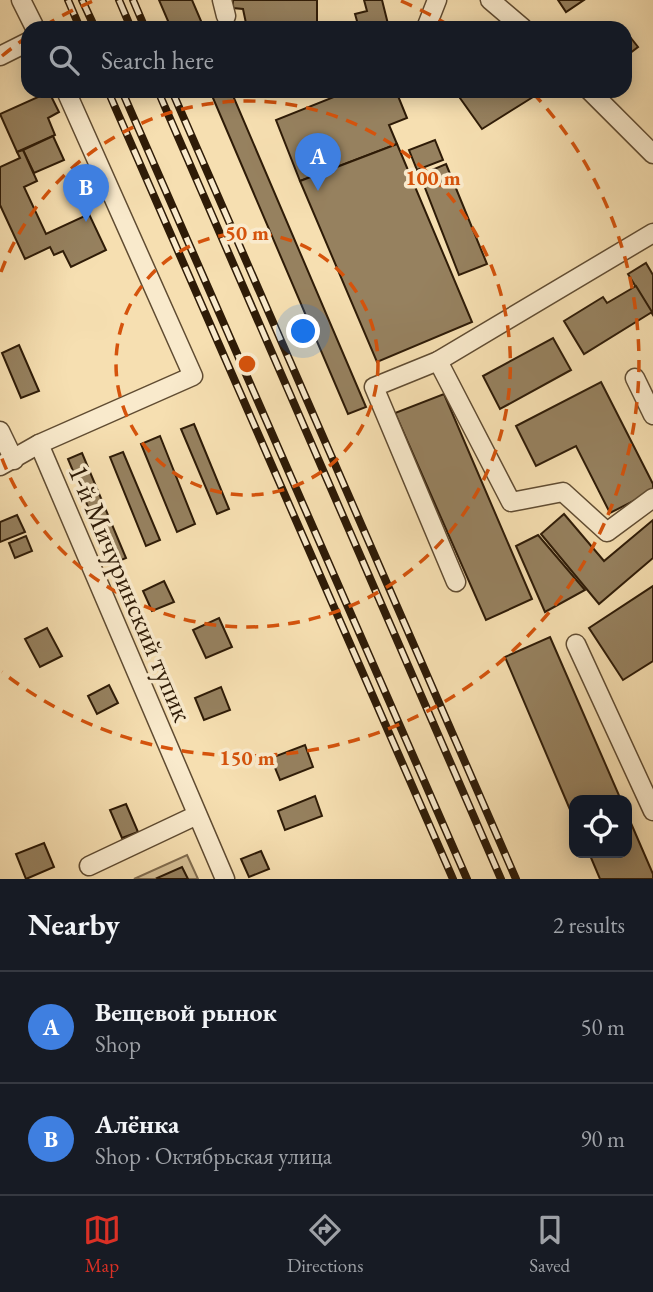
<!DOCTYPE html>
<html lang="en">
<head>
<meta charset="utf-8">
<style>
  :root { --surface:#171b24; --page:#20242c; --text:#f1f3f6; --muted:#9ea1a6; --line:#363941; --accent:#d93025 }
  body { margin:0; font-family:"EB Garamond",serif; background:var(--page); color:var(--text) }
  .controls { position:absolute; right:21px; bottom:21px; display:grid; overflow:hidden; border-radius:14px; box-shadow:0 4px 18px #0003 }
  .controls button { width:63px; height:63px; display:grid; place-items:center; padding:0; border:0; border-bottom:2px solid var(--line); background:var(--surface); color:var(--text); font:35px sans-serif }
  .you { position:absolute; left:304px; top:332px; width:24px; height:24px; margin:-18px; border:5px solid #fff; border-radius:50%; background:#1a73e8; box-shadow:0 0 0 10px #1a73e833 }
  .badge { display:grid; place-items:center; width:46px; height:46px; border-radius:50%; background:var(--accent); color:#fff; font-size:23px; font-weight:700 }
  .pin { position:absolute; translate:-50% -58px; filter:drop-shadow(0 2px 4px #0008) }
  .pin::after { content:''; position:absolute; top:37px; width:24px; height:21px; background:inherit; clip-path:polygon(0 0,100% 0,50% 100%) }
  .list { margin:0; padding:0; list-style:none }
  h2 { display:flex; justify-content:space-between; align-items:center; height:91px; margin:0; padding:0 28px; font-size:30px }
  h2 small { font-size:23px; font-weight:400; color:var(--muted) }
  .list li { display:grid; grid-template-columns:46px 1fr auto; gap:21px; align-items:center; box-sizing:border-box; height:112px; padding:0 28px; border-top:2px solid var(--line) }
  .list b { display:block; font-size:26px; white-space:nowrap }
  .list p { margin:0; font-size:23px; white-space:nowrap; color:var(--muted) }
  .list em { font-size:23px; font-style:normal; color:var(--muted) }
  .icon { flex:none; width:38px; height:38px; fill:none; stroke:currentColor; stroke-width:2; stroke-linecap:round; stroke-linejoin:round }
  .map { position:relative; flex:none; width:653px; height:879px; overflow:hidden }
  .search { position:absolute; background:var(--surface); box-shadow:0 4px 18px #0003; left:21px; right:21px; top:21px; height:77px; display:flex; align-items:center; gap:18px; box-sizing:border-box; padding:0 24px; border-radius:21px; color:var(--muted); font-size:26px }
  .sheet { height:315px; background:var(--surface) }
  nav { display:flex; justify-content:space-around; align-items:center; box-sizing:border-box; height:98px; border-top:2px solid var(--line); background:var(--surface); font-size:19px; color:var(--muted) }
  nav a { display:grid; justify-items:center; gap:4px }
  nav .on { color:var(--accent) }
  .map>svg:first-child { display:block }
  .green { fill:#d4be94; stroke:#816c4e; stroke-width:2 }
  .building { fill:#96815f; stroke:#2e1b07; stroke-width:2 }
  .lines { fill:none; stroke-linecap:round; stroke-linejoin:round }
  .minor-casing { stroke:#604c32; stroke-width:21 }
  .minor { stroke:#f9eacc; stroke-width:18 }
  .rail-casing { stroke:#2e1b07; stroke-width:8 }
  .rail { stroke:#f9eacc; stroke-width:5; stroke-dasharray:16; stroke-linecap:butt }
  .ring { fill:none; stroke:#d5530c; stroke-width:3.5; stroke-dasharray:12 9 }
  .labels { text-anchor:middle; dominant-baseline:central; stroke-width:7; stroke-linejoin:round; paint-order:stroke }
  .street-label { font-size:28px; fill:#2e1b07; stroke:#f9eacc }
  .centre { fill:#d5530c; stroke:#f9eacc; stroke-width:3.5 }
  .ring-label { font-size:21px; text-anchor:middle; font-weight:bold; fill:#d5530c; stroke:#f9eacc; stroke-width:7; stroke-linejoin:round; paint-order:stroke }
</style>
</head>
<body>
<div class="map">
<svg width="653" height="879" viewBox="0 0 653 879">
  <rect width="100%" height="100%" fill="#f6dfb1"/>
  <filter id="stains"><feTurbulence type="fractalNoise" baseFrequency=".00286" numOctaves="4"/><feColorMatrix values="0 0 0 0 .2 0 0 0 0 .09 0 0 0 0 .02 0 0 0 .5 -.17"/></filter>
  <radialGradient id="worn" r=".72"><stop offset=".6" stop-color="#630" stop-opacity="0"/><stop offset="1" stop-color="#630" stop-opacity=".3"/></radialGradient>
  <polygon class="green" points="187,855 198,879 134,879"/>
  <g class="building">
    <polygon points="159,0 192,0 204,28 171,28"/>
    <polygon points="233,0 317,0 317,28 247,28 243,9 233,8"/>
    <polygon points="364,0 382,0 389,28 359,28 355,14 367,11"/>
    <polygon points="558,0 584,0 566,12"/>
    <polygon points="466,22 483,26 484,28 459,28"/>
    <polygon points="627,33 638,47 625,57 625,35"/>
    <polygon points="210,91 231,91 366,407 348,414"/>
    <polygon points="332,91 396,91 407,118 389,125 397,144 300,181 276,120 334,97"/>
    <polygon points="455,91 529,91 533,97 482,129"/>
    <polygon points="49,92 59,112 48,118 55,135 17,152 0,114"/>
    <polygon points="53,136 64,160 34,173 23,150"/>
    <polygon points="435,140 443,160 417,170 409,150"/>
    <polygon points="397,144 472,322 377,362 300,181"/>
    <polygon points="23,150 37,181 24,187 46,234 89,214 106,250 71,267 63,251 54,255 50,247 25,259 0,205 0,167 20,158 17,152"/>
    <polygon points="446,164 487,264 459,275 420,175"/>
    <polygon points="646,263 653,275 653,315 628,274"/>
    <polygon points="636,286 652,312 584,354 564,321 603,297 607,303"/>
    <polygon points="553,338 571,370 500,409 483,376"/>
    <polygon points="19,345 39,391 21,398 2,353"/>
    <polygon points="601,382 653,484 653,491 610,513 576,446 536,466 516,426"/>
    <polygon points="444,394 532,599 486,620 395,413"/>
    <polygon points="194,424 229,509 217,514 181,429"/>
    <polygon points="160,436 195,524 177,532 141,444"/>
    <polygon points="123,452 160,540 146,546 110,457"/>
    <polygon points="82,453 126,558 112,564 68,459"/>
    <polygon points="564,514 604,561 653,520 653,558 599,604 541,534"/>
    <polygon points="17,515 25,532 0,542 0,522"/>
    <polygon points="538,535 585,590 545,612 516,546"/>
    <polygon points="26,536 32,551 15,558 9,543"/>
    <polygon points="164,581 174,602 152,611 143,591"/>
    <polygon points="653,586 653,661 623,680 589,628"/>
    <polygon points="219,618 232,647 206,658 193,630"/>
    <polygon points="47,628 62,656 40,667 25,639"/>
    <polygon points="550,637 621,800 574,800 574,819 505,657"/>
    <polygon points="109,685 118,703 97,714 88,696"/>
    <polygon points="221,687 230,710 204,720 195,698"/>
    <polygon points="305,745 313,767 280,780 271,758"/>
    <polygon points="315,796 322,816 285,830 278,811"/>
    <polygon points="126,804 138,832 122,838 110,810"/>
    <polygon points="627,814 653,874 653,879 600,879 589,853 627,853"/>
    <polygon points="44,843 54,867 26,879 16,854"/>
    <polygon points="261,851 269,869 249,877 241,859"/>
    <polygon points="182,867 188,879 158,879 157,878"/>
  </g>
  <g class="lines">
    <defs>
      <g id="minor">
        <polyline points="21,0 35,28"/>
        <polyline points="222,0 226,16"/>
        <polyline points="490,0 523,28"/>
        <polyline points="426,28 437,0"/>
        <polyline points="0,56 28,42"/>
        <polyline points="590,91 653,154"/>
        <polyline points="438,361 511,502 563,492 607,532 653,498"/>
        <polyline points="635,378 653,415"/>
        <polyline points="0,431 14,460"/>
        <polyline points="39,444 225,879"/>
        <polyline points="0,466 39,444 193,376 66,91"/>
        <polyline points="456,582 374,387 438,361 653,233"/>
        <polyline points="576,644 653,811"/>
        <polyline points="89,866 197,815"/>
      </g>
    </defs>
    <use href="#minor" class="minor-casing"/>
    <use href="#minor" class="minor"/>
    <defs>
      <g id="rail">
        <polyline points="68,0 80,28"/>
        <polyline points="82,0 95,28"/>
        <polyline points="119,0 131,28"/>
        <polyline points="133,0 145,28"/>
        <polyline points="108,91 453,879"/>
        <polyline points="122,91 467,879"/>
        <polyline points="158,91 501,879"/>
        <polyline points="172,91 516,879"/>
      </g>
    </defs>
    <use href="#rail" class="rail-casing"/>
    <use href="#rail" class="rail"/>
  </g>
  <g class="ring">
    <circle cx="247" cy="364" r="131"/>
    <path d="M1 272A263 263 0 1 1 1 456"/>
    <path d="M2 56A394 394 0 0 1 27 37M44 26A394 394 0 0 1 93 1M401 1A394 394 0 0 1 450 26M533 93A394 394 0 0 1 2 672"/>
  </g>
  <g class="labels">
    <g class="street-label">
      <text transform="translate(131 593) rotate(67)">1-й Мичуринский тупик</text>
    </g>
  </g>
  <circle cx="247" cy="364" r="10" class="centre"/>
  <g class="ring-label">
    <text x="433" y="185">100 m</text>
    <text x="247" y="240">50 m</text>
    <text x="247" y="765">150 m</text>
  </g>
  <rect width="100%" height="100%" filter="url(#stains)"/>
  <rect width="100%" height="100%" fill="url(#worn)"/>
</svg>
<div class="controls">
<button><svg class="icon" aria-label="locate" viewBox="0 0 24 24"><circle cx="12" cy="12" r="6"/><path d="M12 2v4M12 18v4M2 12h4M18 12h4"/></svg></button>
</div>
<div class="you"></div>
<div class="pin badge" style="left:318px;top:191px;background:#3f7fe0">A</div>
<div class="pin badge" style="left:86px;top:222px;background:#3f7fe0">B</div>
<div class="search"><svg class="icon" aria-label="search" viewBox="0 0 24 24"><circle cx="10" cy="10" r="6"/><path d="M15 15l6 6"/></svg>Search here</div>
</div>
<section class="sheet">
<h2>Nearby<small>2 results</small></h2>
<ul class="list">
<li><span class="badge" style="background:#3f7fe0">A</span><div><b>Вещевой рынок</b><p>Shop</p></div><em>50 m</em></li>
<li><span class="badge" style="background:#3f7fe0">B</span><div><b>Алёнка</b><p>Shop · Октябрьская улица</p></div><em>90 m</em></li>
</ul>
</section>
<nav>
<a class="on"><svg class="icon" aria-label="map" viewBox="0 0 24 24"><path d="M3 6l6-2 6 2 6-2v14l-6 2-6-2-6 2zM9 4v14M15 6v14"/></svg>Map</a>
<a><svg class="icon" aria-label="directions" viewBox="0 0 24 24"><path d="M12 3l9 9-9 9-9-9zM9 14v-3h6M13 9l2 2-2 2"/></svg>Directions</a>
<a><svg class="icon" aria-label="saved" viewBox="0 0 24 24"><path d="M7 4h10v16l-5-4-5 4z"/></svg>Saved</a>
</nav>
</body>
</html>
